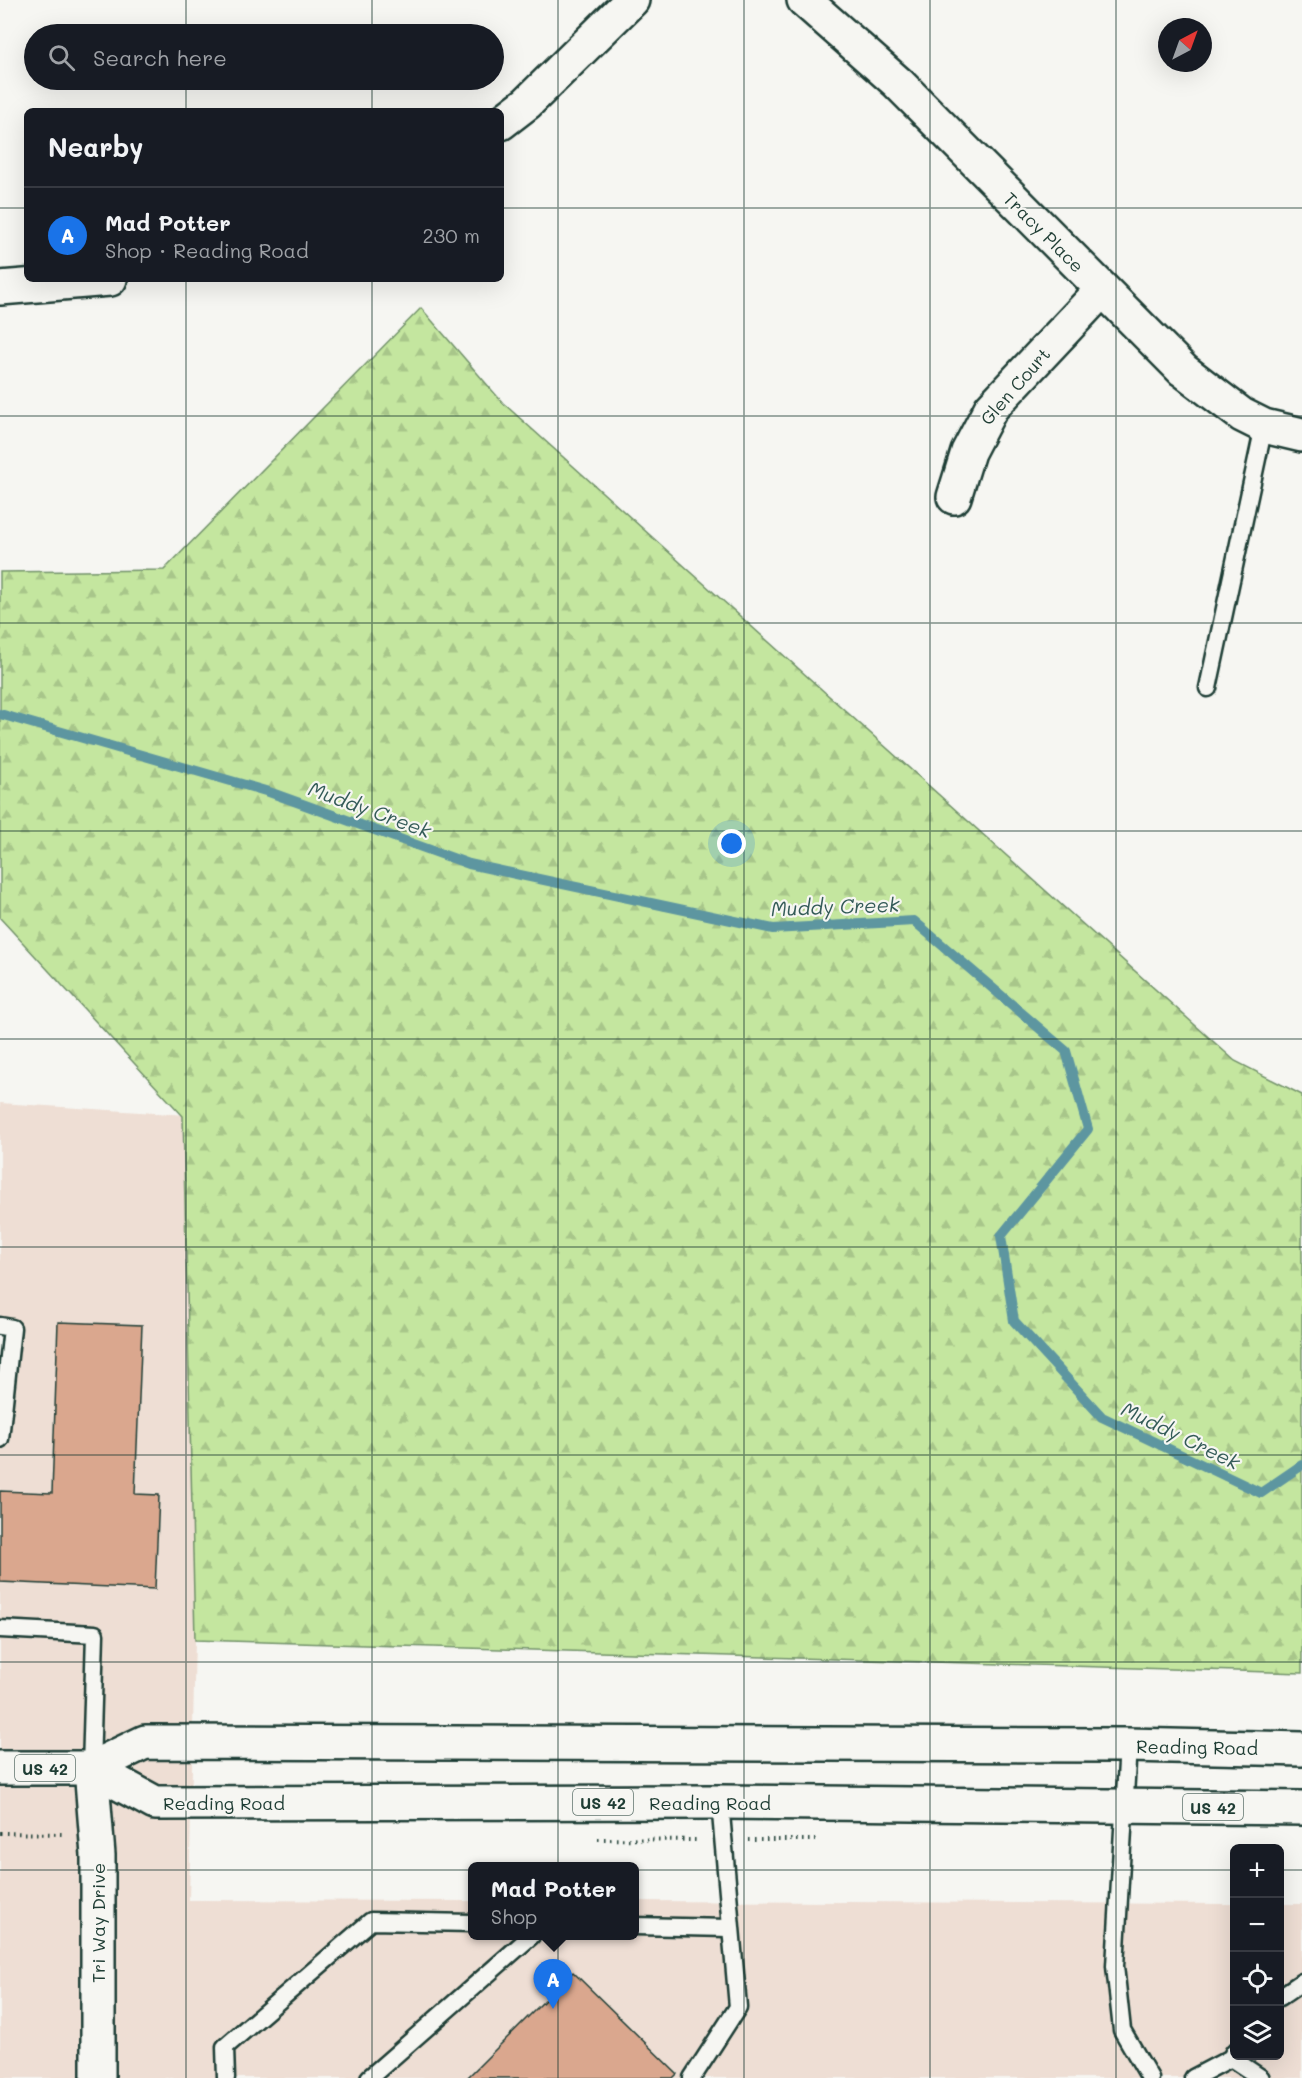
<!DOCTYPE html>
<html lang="en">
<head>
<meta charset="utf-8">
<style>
  :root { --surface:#171b24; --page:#20242c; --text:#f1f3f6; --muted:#9ea1a6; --line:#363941; --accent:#1a73e8 }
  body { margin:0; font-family:Mali,sans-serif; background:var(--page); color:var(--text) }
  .controls { position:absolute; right:18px; bottom:18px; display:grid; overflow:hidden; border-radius:9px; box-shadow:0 6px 24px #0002 }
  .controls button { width:54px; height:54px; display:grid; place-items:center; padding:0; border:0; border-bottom:2px solid var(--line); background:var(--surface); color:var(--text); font:30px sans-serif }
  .compass { position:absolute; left:1158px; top:18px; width:54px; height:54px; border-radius:50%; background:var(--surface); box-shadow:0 6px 24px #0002; rotate:41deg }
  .you { position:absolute; left:732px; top:844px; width:21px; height:21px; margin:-15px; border:4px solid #fff; border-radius:50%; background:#1a73e8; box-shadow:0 0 0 9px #1a73e833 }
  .badge { display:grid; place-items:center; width:39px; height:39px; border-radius:50%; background:var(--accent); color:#fff; font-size:20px; font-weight:700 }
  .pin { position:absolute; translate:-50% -50px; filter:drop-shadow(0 2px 3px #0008) }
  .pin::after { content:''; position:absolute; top:32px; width:21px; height:18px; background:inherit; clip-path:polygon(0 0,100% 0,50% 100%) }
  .popup { position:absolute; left:468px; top:1862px; width:171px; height:78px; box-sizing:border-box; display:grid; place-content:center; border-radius:9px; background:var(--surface); filter:drop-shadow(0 2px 4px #0005); font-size:20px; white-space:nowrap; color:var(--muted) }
  .popup b { font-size:22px; color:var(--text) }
  .popup::after { content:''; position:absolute; left:50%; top:100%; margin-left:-12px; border:12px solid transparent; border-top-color:var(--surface) }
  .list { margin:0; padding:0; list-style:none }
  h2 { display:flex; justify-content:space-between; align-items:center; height:78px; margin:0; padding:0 24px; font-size:26px }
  h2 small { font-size:20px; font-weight:400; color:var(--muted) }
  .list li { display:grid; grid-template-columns:39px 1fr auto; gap:18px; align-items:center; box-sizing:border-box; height:96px; padding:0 24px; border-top:2px solid var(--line) }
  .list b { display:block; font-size:22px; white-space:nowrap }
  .list p { margin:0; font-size:20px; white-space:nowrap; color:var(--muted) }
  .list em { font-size:20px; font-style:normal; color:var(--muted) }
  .icon { flex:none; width:33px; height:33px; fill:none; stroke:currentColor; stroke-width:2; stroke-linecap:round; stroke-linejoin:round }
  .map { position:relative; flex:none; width:1302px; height:2078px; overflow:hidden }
  .search { position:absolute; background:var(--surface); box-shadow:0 6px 24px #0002; left:24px; top:24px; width:480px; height:66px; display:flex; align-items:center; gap:15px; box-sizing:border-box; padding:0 21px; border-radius:33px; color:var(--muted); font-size:22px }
  .panel { position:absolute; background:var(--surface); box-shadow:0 6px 24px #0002; left:24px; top:108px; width:480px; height:174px; border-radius:9px }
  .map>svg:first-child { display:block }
  .built { fill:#eeded4 }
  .forest { fill:url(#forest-firs); stroke:#72926a; stroke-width:1.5 }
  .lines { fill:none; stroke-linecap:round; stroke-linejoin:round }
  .stream { stroke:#5d96a0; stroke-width:10 }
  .building { fill:#daa78e; stroke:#1f3d34; stroke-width:1.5 }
  .lane-casing { stroke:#1f3d34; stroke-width:21 }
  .street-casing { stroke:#1f3d34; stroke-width:38 }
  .primary-casing { stroke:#1f3d34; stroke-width:38 }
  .path { stroke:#1f3d34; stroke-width:4; stroke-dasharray:1.5 4.5; stroke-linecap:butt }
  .lane { stroke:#f6f6f2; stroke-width:16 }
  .street { stroke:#f6f6f2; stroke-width:33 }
  .primary { stroke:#f6f6f2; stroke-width:33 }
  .grid { fill:none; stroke:#1f3d34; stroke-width:1.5; stroke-opacity:0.55 }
  .labels { text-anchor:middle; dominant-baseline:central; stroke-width:4.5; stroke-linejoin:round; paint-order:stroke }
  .shield { fill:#f6f6f2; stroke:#60746d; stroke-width:1.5 }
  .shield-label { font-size:16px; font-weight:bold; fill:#1f3d34 }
  .street-label { font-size:18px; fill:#1f3d34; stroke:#f6f6f2 }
  .water-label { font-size:20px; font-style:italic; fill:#345b58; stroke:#f6f6f2 }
</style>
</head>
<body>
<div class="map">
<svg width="1302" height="2078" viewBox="0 0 1302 2078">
  <defs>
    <pattern id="forest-firs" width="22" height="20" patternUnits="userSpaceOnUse" patternTransform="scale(1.5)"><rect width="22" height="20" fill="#c4e69f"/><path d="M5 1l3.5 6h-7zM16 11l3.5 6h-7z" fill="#a8c68a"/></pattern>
  </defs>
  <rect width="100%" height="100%" fill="#f6f6f2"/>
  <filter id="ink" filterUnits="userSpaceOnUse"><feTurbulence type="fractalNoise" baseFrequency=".0167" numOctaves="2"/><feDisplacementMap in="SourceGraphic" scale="12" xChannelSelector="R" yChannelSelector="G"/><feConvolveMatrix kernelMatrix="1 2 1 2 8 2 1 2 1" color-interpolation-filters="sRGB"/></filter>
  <g filter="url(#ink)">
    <polygon class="built" points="0,1103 218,1117 195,1640 189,1900 472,1901 472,1936 634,1936 634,1901 1234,1904 1234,2056 1280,2056 1280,1904 1302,1904 1302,2078 0,2078"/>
    <polygon class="forest" points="421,308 503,403 1235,1061 1302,1095 1302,1673 195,1640 183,1116 0,918 0,572 164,570"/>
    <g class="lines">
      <polyline class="stream" points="0,714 269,792 469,864 773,929 914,921 1066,1051 1088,1129 1001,1236 1014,1321 1102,1417 1261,1493 1302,1465"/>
    </g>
    <g class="building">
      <polygon points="58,1322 142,1325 135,1494 159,1495 155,1589 0,1582 0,1491 52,1493"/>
      <polygon points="573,1972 677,2074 673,2078 467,2078"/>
    </g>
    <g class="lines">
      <defs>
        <g id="lane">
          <polyline points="1208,688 1264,426"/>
          <polyline points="0,1326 12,1328 0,1439"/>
          <polyline points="0,1629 95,1634 91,1768"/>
          <polyline points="1128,1745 1115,1966 1122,2030 1150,2078"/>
          <polyline points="634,1926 729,1928"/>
          <polyline points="1280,1997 1302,1982"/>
          <polyline points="1231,2058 1261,2078"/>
          <polyline points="226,2078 225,2047 371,1921 472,1923"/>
          <polyline points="369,2078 531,1936"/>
          <polyline points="692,2078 738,2007 720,1802"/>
          <polyline points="1193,2078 1231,2058 1234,2052"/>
        </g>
        <g id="street">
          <polyline points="804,0 898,83 1183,370 1242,415 1264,426 1302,435"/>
          <polyline points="501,123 527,103 632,0"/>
          <polyline points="0,288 110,279"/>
          <polyline points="954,497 968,452 991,408 1102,290"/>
          <polyline points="91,1768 98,1855 98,2078"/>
        </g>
        <g id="primary">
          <polyline points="0,1768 91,1768 145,1742 1128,1745 1302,1749"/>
          <polyline points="91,1768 155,1803 720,1802 1302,1808"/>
        </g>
      </defs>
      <use href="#lane" class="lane-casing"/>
      <use href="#street" class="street-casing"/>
      <use href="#primary" class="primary-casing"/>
      <g class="path">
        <polyline points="0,1833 62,1834"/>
        <polyline points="598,1839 698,1840"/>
        <polyline points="748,1840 818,1840"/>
      </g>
      <use href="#lane" class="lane"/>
      <use href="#street" class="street"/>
      <use href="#primary" class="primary"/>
    </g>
  </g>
  <path class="grid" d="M 186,0 L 186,34M 372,0 L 372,34M 558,0 L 558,2078M 744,0 L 744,2078M 930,0 L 930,2078M 1116,0 L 1116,2078M 186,80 L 186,111M 372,80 L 372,111M 0,208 L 27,208M 501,208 L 1302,208M 186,279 L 186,2078M 372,279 L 372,2078M 0,416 L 1302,416M 0,623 L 1302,623M 0,831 L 1302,831M 0,1039 L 1302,1039M 0,1247 L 1302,1247M 0,1455 L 1302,1455M 0,1662 L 1302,1662M 0,1870 L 1234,1870M 1280,1870 L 1302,1870"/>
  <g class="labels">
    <g class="shield">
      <rect x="15" y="1755" width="60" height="26" rx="4.5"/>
      <rect x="573" y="1789" width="60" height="26" rx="4.5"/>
      <rect x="1183" y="1794" width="60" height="26" rx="4.5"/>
    </g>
    <g class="shield-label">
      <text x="45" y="1768">US 42</text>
      <text x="603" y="1802">US 42</text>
      <text x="1213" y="1807">US 42</text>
    </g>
    <g class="street-label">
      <text transform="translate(1044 232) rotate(45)">Tracy Place</text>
      <text transform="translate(1015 386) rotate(-49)">Glen Court</text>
      <text transform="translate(1197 1747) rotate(1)">Reading Road</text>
      <text x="224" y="1803">Reading Road</text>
      <text x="710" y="1803">Reading Road</text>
      <text transform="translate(98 1923) rotate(-90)">Tri Way Drive</text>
    </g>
    <g class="water-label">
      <text transform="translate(370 809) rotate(20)">Muddy Creek</text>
      <text transform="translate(835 906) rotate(-2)">Muddy Creek</text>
      <text transform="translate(1181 1435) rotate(26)">Muddy Creek</text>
    </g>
  </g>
</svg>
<div class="controls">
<button>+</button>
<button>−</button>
<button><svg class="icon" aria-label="locate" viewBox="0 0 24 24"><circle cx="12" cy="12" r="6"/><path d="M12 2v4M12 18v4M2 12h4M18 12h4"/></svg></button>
<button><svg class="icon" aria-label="layers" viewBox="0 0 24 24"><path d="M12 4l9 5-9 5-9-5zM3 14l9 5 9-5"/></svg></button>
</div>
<svg class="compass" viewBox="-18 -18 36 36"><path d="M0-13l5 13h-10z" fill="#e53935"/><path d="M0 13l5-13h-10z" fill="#9ea1a6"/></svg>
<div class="you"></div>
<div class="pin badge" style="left:553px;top:2009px">A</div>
<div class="popup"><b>Mad Potter</b>Shop</div>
<div class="search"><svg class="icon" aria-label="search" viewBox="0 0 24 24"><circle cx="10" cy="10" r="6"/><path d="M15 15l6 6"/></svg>Search here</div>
<section class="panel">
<h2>Nearby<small></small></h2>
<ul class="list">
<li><span class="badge">A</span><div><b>Mad Potter</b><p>Shop · Reading Road</p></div><em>230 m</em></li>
</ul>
</section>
</div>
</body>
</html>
